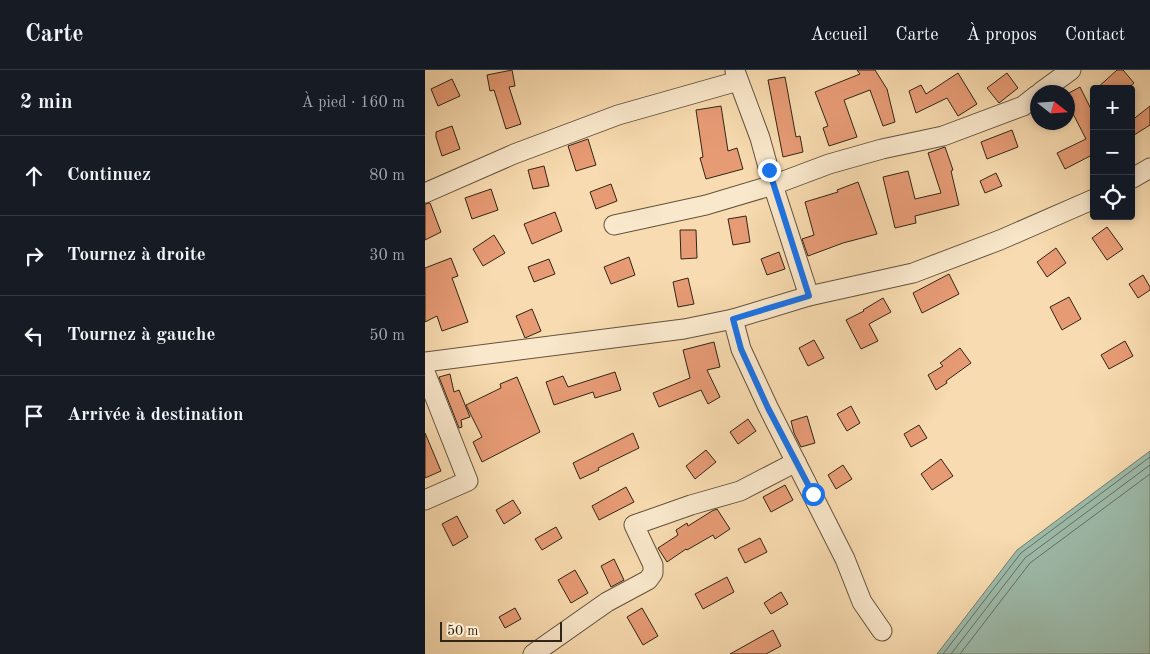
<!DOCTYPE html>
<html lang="fr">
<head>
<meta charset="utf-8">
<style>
  :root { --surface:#171b24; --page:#242831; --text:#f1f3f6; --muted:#9ea1a6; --line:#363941 }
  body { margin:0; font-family:"Old Standard TT",serif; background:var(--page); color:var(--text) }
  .controls { position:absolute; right:15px; top:15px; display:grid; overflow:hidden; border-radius:5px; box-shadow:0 2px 8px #0003 }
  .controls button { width:45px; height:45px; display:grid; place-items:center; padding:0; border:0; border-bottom:1px solid var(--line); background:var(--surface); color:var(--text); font:25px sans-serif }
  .compass { position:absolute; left:605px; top:15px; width:45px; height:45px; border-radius:50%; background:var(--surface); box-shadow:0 2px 8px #0003; rotate:107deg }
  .scale { position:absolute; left:15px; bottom:12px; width:122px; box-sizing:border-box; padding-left:5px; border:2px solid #302516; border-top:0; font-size:14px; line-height:18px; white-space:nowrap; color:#302516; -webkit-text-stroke:4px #fae8cc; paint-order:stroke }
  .stop { position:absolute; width:15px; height:15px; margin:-11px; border:4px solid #1a73e8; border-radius:50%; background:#fff }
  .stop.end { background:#1a73e8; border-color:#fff; box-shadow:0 1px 5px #0008 }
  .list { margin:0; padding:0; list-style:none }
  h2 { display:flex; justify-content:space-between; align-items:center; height:65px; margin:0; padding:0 20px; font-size:21px }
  h2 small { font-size:16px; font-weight:400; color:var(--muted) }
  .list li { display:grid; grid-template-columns:32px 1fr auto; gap:15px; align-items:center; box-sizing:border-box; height:80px; padding:0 20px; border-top:1px solid var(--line) }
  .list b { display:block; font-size:19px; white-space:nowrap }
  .list em { font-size:16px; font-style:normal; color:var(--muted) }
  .icon { flex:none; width:28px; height:28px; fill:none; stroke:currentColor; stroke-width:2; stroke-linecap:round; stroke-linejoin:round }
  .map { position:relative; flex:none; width:725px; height:584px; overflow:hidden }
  header { display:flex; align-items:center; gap:30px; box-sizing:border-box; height:70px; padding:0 25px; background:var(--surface); border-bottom:1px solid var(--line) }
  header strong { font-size:24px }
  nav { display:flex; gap:28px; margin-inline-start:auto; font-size:18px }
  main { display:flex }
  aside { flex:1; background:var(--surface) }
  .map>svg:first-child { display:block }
  .water { fill:#9dbbab; stroke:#717f6f }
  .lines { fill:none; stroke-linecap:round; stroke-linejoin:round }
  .shore { stroke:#667060; stroke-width:1 }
  .building { fill:#e79b75; stroke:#302516 }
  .minor-casing { stroke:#62523c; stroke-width:21 }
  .minor { stroke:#fae8cc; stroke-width:19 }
  .route { stroke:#1a73e8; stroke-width:6 }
</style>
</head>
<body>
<header>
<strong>Carte</strong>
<nav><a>Accueil</a><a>Carte</a><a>À propos</a><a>Contact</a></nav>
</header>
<main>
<aside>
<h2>2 min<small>À pied · 160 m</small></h2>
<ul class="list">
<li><svg class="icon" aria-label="ahead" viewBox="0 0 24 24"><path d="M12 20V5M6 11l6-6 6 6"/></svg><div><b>Continuez</b></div><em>80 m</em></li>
<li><svg class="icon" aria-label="right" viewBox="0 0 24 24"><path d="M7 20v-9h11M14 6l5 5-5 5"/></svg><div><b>Tournez à droite</b></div><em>30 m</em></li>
<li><svg class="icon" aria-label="left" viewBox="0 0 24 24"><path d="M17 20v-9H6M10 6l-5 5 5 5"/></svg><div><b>Tournez à gauche</b></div><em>50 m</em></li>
<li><svg class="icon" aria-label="arrive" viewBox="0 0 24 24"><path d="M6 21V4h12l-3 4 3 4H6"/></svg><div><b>Arrivée à destination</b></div></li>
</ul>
</aside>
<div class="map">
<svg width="725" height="584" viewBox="0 0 725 584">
  <rect width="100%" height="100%" fill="#f8dbb0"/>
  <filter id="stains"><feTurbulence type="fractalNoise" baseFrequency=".004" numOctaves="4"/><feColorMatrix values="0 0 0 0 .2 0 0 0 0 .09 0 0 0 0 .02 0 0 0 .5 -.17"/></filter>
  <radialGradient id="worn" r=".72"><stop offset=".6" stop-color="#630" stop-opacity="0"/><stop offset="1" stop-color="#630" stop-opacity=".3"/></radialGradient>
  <polygon class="water" points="725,381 725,584 512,584 592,480"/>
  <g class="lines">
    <g class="shore">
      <polyline points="518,584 596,483 725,387"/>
      <polyline points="526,584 600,488 725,395"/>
      <polyline points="535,584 605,493 725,404"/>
    </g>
  </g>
  <g class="building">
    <polygon points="87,0 90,16 84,17 96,54 81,59 69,20 65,21 62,5"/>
    <polygon points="432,0 450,0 462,19 470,52 458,56 445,20 419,30 432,67 404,76 398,58 403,56 390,22 435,4"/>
    <polygon points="692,0 698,0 709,13 702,19 671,19"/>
    <polygon points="533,3 552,34 533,46 522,28 491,43 484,21 496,15 501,24"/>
    <polygon points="582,3 593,18 574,33 562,18"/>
    <polygon points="360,7 371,67 375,66 378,82 358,87 343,10"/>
    <polygon points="27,9 35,26 13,36 6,19"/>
    <polygon points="655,17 669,45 669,84 640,99 632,83 661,69 642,32 642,24"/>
    <polygon points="296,36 303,81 312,78 318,99 281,109 275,88 278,87 271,40"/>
    <polygon points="725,36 725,55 706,67 706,51"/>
    <polygon points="27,56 35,79 17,86 11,67 11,62"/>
    <polygon points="587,60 593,77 562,89 556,72"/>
    <polygon points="163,69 171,95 151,101 143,76"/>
    <polygon points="520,77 528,100 526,101 534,135 490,146 491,153 470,158 458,107 483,101 490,129 516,123 503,83"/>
    <polygon points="119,96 124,116 108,119 103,100"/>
    <polygon points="571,103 577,116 560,123 555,111"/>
    <polygon points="433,112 452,164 418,173 383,186 377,169 389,165 380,132 413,122 412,120"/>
    <polygon points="186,114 192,131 171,139 165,122"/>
    <polygon points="66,119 73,140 47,149 40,128"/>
    <polygon points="5,133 16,162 0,170 0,134"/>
    <polygon points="130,142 137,161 107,174 99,154"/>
    <polygon points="321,146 325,172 308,175 303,149"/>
    <polygon points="682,157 698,179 682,190 667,168"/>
    <polygon points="255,160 271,160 272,188 256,189"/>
    <polygon points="69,165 80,183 58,196 48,179"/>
    <polygon points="631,178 641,193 622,207 612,192"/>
    <polygon points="354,182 360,199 342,205 336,189"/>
    <polygon points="204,187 210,205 186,214 179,197"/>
    <polygon points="26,188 33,206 27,208 43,252 17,261 12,246 0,252 0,198"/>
    <polygon points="124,189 130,204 109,212 103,197"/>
    <polygon points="524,204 534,224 497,243 488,223"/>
    <polygon points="718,205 725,217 725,220 713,228 704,214"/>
    <polygon points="263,208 269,234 253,237 248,212"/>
    <polygon points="644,227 656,249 637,260 625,237"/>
    <polygon points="458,228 466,242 444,254 453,271 436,279 421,250 439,241 438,240"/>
    <polygon points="107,239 116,261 100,268 91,246"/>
    <polygon points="389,270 399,288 383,296 374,278"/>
    <polygon points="700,271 708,286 684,299 676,285"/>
    <polygon points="289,272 295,297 282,300 295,327 283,334 276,320 234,337 228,323 265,308 258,280"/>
    <polygon points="535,278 546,293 521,311 522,313 511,320 503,305 518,296 515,293"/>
    <polygon points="190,302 196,320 170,328 168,322 129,335 121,312 138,306 143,317"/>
    <polygon points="25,304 29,322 34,320 45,347 36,350 37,357 34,358 14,307"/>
    <polygon points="92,307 115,362 57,392 48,372 57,367 41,335 76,318 75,314"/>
    <polygon points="426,336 435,353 422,361 412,344"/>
    <polygon points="382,346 390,373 376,377 369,363 366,351"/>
    <polygon points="323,349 331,361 313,374 305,362"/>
    <polygon points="494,355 502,368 486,377 479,364"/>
    <polygon points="0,363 16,401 0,408"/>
    <polygon points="208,363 214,378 173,398 174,400 155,409 148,393"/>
    <polygon points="281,380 291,392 270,409 261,396"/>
    <polygon points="516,389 528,406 507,420 496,404"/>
    <polygon points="418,395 427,409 411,419 403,405"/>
    <polygon points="360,415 368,430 346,442 338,427"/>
    <polygon points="201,417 209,432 174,450 167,436"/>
    <polygon points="88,430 96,443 79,454 71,440"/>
    <polygon points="292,439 305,459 290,469 288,465 262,480 261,479 242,492 233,478 253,465 251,460 262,453 263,456 287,441"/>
    <polygon points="32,446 43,467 28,476 17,454"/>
    <polygon points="131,457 137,468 117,480 110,469"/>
    <polygon points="335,468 342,482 320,493 313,479"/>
    <polygon points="189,489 199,510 186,517 176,496"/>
    <polygon points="150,500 163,523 146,533 133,510"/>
    <polygon points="302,507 309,522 278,539 270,524"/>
    <polygon points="356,522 363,534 346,544 339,533"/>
    <polygon points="90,538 96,549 80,558 74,547"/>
    <polygon points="217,538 233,566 218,575 202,547"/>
    <polygon points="348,560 356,576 341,584 305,584"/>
  </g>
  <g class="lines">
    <defs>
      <g id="minor">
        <polyline points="310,1 335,68 348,115 384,226"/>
        <polyline points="616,22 646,0"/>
        <polyline points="706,109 725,98"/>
        <polyline points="0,123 89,84 193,45 313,11"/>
        <polyline points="189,155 281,135 348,115 404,94 457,79 518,66 598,36 612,25"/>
        <polyline points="308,249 316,279 343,337 420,489 437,532 457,561"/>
        <polyline points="0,292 259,259 308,249 384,226 488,203 575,170 669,129"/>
        <polyline points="0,302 43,411 0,430"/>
        <polyline points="108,584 182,532 223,510 228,503 228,495 209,455 266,435 315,421 371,392"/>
      </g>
    </defs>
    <use href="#minor" class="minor-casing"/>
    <use href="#minor" class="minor"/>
  </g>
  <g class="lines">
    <polyline class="route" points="344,100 384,226 308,249 316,279 343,338 388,424"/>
  </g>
  <rect width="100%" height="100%" filter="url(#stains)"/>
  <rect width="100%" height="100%" fill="url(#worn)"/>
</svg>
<div class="controls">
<button>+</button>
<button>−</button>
<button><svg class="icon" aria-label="locate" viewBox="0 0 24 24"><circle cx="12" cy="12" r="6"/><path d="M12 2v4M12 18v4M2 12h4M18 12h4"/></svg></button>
</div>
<svg class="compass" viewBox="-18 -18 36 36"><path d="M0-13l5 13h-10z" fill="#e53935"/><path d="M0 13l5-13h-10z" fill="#9ea1a6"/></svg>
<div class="scale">50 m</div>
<div class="stop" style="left:388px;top:424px"></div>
<div class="stop end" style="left:344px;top:100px"></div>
</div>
</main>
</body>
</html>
